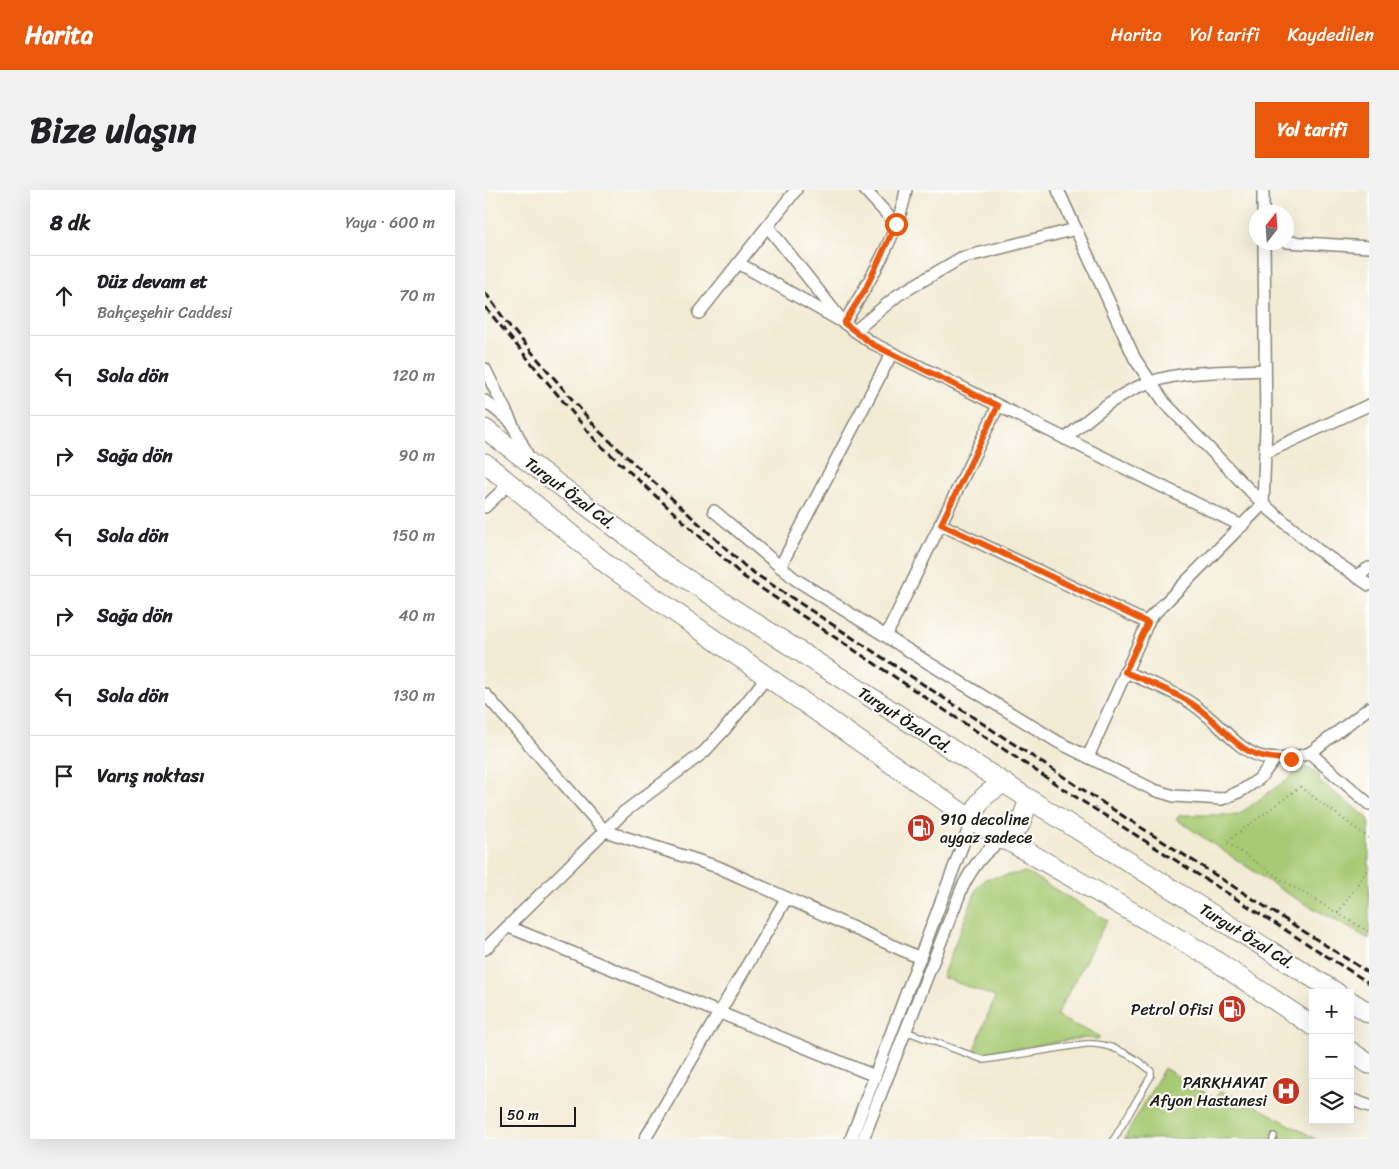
<!DOCTYPE html>
<html lang="tr">
<head>
<meta charset="utf-8">
<style>
  :root { --surface:#fff; --page:#f2f2f2; --text:#202124; --muted:#757577; --line:#e0e0e0; --accent:#ea580c }
  body { margin:0; font-family:Sriracha,sans-serif; background:var(--page); color:var(--text) }
  .controls { position:absolute; right:15px; bottom:15px; display:grid; overflow:hidden; border-radius:0px; box-shadow:0 5px 20px #0002 }
  .controls button { width:45px; height:45px; display:grid; place-items:center; padding:0; border:0; border-bottom:1px solid var(--line); background:var(--surface); color:var(--text); font:25px sans-serif }
  .compass { position:absolute; left:764px; top:15px; width:45px; height:45px; border-radius:50%; background:var(--surface); box-shadow:0 5px 20px #0002; rotate:17deg }
  .scale { position:absolute; left:15px; bottom:12px; width:76px; box-sizing:border-box; padding-left:5px; border:2px solid #1c1c1c; border-top:0; font-size:14px; line-height:18px; white-space:nowrap; color:#1c1c1c; -webkit-text-stroke:4px #fdfcf7; paint-order:stroke }
  .stop { position:absolute; width:15px; height:15px; margin:-11px; border:4px solid #ea580c; border-radius:50%; background:#fff }
  .stop.end { background:#ea580c; border-color:#fff; box-shadow:0 1px 5px #0008 }
  .list { margin:0; padding:0; list-style:none }
  h2 { display:flex; justify-content:space-between; align-items:center; height:65px; margin:0; padding:0 20px; font-size:21px }
  h2 small { font-size:16px; font-weight:400; color:var(--muted) }
  .list li { display:grid; grid-template-columns:32px 1fr auto; gap:15px; align-items:center; box-sizing:border-box; height:80px; padding:0 20px; border-top:1px solid var(--line) }
  .list b { display:block; font-size:19px; white-space:nowrap }
  .list p { margin:0; font-size:16px; white-space:nowrap; color:var(--muted) }
  .list em { font-size:16px; font-style:normal; color:var(--muted) }
  .icon { flex:none; width:28px; height:28px; fill:none; stroke:currentColor; stroke-width:2; stroke-linecap:round; stroke-linejoin:round }
  .map { position:relative; flex:none; width:884px; height:949px; overflow:hidden; border-radius:0px }
  header { display:flex; align-items:center; gap:30px; box-sizing:border-box; height:70px; padding:0 25px; background:var(--accent); color:#fff }
  header strong { font-size:24px }
  nav { display:flex; gap:28px; margin-inline-start:auto; font-size:18px }
  .intro { display:flex; align-items:center; justify-content:space-between; box-sizing:border-box; height:120px; padding:0 30px }
  h1 { margin:0; font-size:35px }
  .button { padding:12px 22px; border-radius:0px; background:var(--accent); color:#fff; font-size:18px; font-weight:700 }
  main { display:flex; gap:30px; padding:0 30px }
  aside { flex:1; background:var(--surface); border-radius:0px; box-shadow:0 5px 20px #0002 }
  .map>svg:first-child { display:block }
  .green { fill:#a7ca74; stroke:#627348 }
  .lines { fill:none; stroke-linecap:round; stroke-linejoin:round }
  .service-casing { stroke:#878478; stroke-width:8 }
  .minor-casing { stroke:#878478; stroke-width:14 }
  .primary-casing { stroke:#878478; stroke-width:21 }
  .path { stroke:#878478; stroke-width:2; stroke-dasharray:1 4; stroke-linecap:butt }
  .service { stroke:#fff; stroke-width:5.5 }
  .minor { stroke:#fff; stroke-width:11 }
  .primary { stroke:#fff; stroke-width:19 }
  .rail { stroke:#1c1c1c; stroke-width:3; stroke-dasharray:8 4; stroke-linecap:butt }
  .route { stroke:#ea580c; stroke-width:6 }
  .labels { text-anchor:middle; dominant-baseline:central; stroke-width:4.5; stroke-linejoin:round; paint-order:stroke }
  .street-label { font-size:16px; fill:#1c1c1c; stroke:#fdfcf7 }
  .poi-label { font-size:16px; fill:#1c1c1c; stroke:#fdfcf7; text-anchor:end }
</style>
</head>
<body>
<header>
<strong>Harita</strong>
<nav><a>Harita</a><a>Yol tarifi</a><a>Kaydedilen</a></nav>
</header>
<div class="intro"><h1>Bize ulaşın</h1><a class="button">Yol tarifi</a></div>
<main>
<aside>
<h2>8 dk<small>Yaya · 600 m</small></h2>
<ul class="list">
<li><svg class="icon" aria-label="ahead" viewBox="0 0 24 24"><path d="M12 20V5M6 11l6-6 6 6"/></svg><div><b>Düz devam et</b><p>Bahçeşehir Caddesi</p></div><em>70 m</em></li>
<li><svg class="icon" aria-label="left" viewBox="0 0 24 24"><path d="M17 20v-9H6M10 6l-5 5 5 5"/></svg><div><b>Sola dön</b></div><em>120 m</em></li>
<li><svg class="icon" aria-label="right" viewBox="0 0 24 24"><path d="M7 20v-9h11M14 6l5 5-5 5"/></svg><div><b>Sağa dön</b></div><em>90 m</em></li>
<li><svg class="icon" aria-label="left" viewBox="0 0 24 24"><path d="M17 20v-9H6M10 6l-5 5 5 5"/></svg><div><b>Sola dön</b></div><em>150 m</em></li>
<li><svg class="icon" aria-label="right" viewBox="0 0 24 24"><path d="M7 20v-9h11M14 6l5 5-5 5"/></svg><div><b>Sağa dön</b></div><em>40 m</em></li>
<li><svg class="icon" aria-label="left" viewBox="0 0 24 24"><path d="M17 20v-9H6M10 6l-5 5 5 5"/></svg><div><b>Sola dön</b></div><em>130 m</em></li>
<li><svg class="icon" aria-label="arrive" viewBox="0 0 24 24"><path d="M6 21V4h12l-3 4 3 4H6"/></svg><div><b>Varış noktası</b></div></li>
</ul>
</aside>
<div class="map">
<svg width="884" height="949" viewBox="0 0 884 949">
  <rect width="100%" height="100%" fill="#fdfcf7"/>
  <filter id="ink" filterUnits="userSpaceOnUse"><feTurbulence type="fractalNoise" baseFrequency=".02" numOctaves="2"/><feDisplacementMap in="SourceGraphic" scale="10" xChannelSelector="R" yChannelSelector="G"/><feConvolveMatrix kernelMatrix="1 2 1 2 8 2 1 2 1" color-interpolation-filters="sRGB"/></filter>
  <filter id="wash" filterUnits="userSpaceOnUse"><feTurbulence type="fractalNoise" baseFrequency=".0096" numOctaves="4" result="noise"/><feDisplacementMap in="SourceGraphic" scale="20" xChannelSelector="R" yChannelSelector="G"/><feGaussianBlur stdDeviation="1.12" result="paint"/><feColorMatrix in="noise" values="0 0 0 0 0 0 0 0 0 0 0 0 0 0 0 0 0 1.4 0 .05"/><feComposite in="paint" operator="in"/></filter>
  <g filter="url(#wash)">
    <rect width="100%" height="100%" fill="#f2ebd4"/>
    <g class="green">
      <polygon points="819,577 835,583 834,591 884,629 884,749 801,703 691,629 695,625 753,625"/>
      <polygon points="541,682 622,730 571,826 615,847 612,849 597,848 500,864 489,860 510,807 457,787 492,698 500,689"/>
      <polygon points="679,878 731,909 735,901 765,913 831,949 639,949"/>
    </g>
  </g>
  <g filter="url(#ink)">
    <g class="lines">
      <defs>
        <g id="service">
          <path d="M 420,841 L 499,870 L 600,854 C 624,852 647,865 666,881 L 666,886 L 629,949"/>
          <polyline points="788,949 789,946"/>
        </g>
        <g id="minor">
          <polyline points="380,0 411,34"/>
          <polyline points="573,0 650,169 680,213 778,314 833,360 884,395"/>
          <polyline points="778,0 778,22"/>
          <path d="M 283,37 L 359,133 C 382,96 414,43 421,0"/>
          <polyline points="802,52 884,57"/>
          <polyline points="255,74 359,133 387,153 757,336"/>
          <polyline points="214,123 311,0"/>
          <polyline points="370,141 413,105 476,68 591,39"/>
          <polyline points="0,179 45,270"/>
          <polyline points="0,211 26,232"/>
          <path d="M 580,249 C 606,227 633,202 666,192 C 702,180 743,182 780,180"/>
          <polyline points="780,263 884,215"/>
          <polyline points="0,317 25,293"/>
          <polyline points="229,321 310,389 442,472 573,552 669,600 689,606 737,609 756,601 774,589 790,569"/>
          <polyline points="455,334 663,433"/>
          <polyline points="295,377 407,163"/>
          <polyline points="871,386 884,378"/>
          <polyline points="401,446 513,216"/>
          <path d="M 640,482 C 662,491 686,500 706,513 C 752,544 759,584 825,563 L 884,614"/>
          <polyline points="0,504 120,641 233,677 435,768"/>
          <polyline points="825,563 884,518"/>
          <polyline points="603,567 665,428 778,314 781,236 779,52"/>
          <polyline points="24,737 390,886"/>
          <polyline points="0,759 139,622 219,562 240,539 282,487"/>
          <polyline points="865,909 884,916"/>
          <polyline points="160,949 301,709"/>
          <polyline points="366,949 487,630"/>
          <path d="M 378,949 L 477,698 C 487,678 499,660 519,650"/>
        </g>
        <g id="primary">
          <polyline points="0,239 183,377 544,609 852,803"/>
          <polyline points="0,273 124,376 487,630 722,765 828,836"/>
          <path d="M 487,630 C 494,608 499,605 519,593"/>
          <polyline points="519,650 535,635 544,609"/>
          <polyline points="865,811 884,823"/>
          <polyline points="865,861 884,874"/>
        </g>
      </defs>
      <use href="#service" class="service-casing"/>
      <use href="#minor" class="minor-casing"/>
      <use href="#primary" class="primary-casing"/>
      <g class="path">
        <polyline points="884,648 815,597 741,652 802,693 884,742"/>
        <polyline points="853,723 884,677"/>
      </g>
      <use href="#service" class="service"/>
      <use href="#minor" class="minor"/>
      <use href="#primary" class="primary"/>
      <g class="rail">
        <polyline points="0,102 22,133 115,242 263,379 638,626 884,783"/>
        <polyline points="0,117 111,251 259,387 586,604 884,793"/>
      </g>
    </g>
  </g>
  <g class="lines" filter="url(#ink)">
    <path class="route" d="M 411,34 L 380,100 L 359,133 L 387,154 L 513,216 L 456,334 L 663,433 L 640,482 C 662,491 686,500 706,513 C 747,540 748,570 806,569"/>
  </g>
  <defs>
    <symbol id="fuel-disc" viewBox="-11 -11 22 22"><circle r="9.5" fill="#c8321e" stroke="#fdfcf7"/><path d="M-5.5-6h7V0h2V4h1.3V-2.5L3-4.5l.8-.8L6-3V5H2.5V1h-1V6h-7ZM-4.2-4.7v3.2H.2V-4.7Z" fill="#fff"/></symbol>
    <symbol id="hospital-disc" viewBox="-11 -11 22 22"><circle r="9.5" fill="#c8321e" stroke="#fdfcf7"/><path d="M-5-5h3v3.5h4V-5h3V5h-3V1.5h-4V5h-3Z" fill="#fff"/></symbol>
  </defs>
  <g fill-rule="evenodd">
    <use href="#fuel-disc" x="420" y="622" width="32" height="32"/>
    <use href="#fuel-disc" x="731" y="803" width="32" height="32"/>
    <use href="#hospital-disc" x="785" y="885" width="32" height="32"/>
  </g>
  <g class="labels">
    <g class="street-label">
      <text transform="translate(85 303) rotate(37)">Turgut Özal Cd.</text>
      <text transform="translate(420 530) rotate(33)">Turgut Özal Cd.</text>
      <text transform="translate(762 746) rotate(32)">Turgut Özal Cd.</text>
    </g>
    <g class="poi-label">
      <text x="455" y="629" text-anchor="start">910 decoline<tspan x="455" dy="18">aygaz sadece</tspan></text>
      <text x="728" y="819">Petrol Ofisi</text>
      <text x="782" y="892">PARKHAYAT<tspan x="782" dy="18">Afyon Hastanesi</tspan></text>
    </g>
  </g>
</svg>
<div class="controls">
<button>+</button>
<button>−</button>
<button><svg class="icon" aria-label="layers" viewBox="0 0 24 24"><path d="M12 4l9 5-9 5-9-5zM3 14l9 5 9-5"/></svg></button>
</div>
<svg class="compass" viewBox="-18 -18 36 36"><path d="M0-13l5 13h-10z" fill="#e53935"/><path d="M0 13l5-13h-10z" fill="#757577"/></svg>
<div class="scale">50 m</div>
<div class="stop" style="left:411px;top:34px"></div>
<div class="stop end" style="left:806px;top:569px"></div>
</div>
</main>
</body>
</html>
